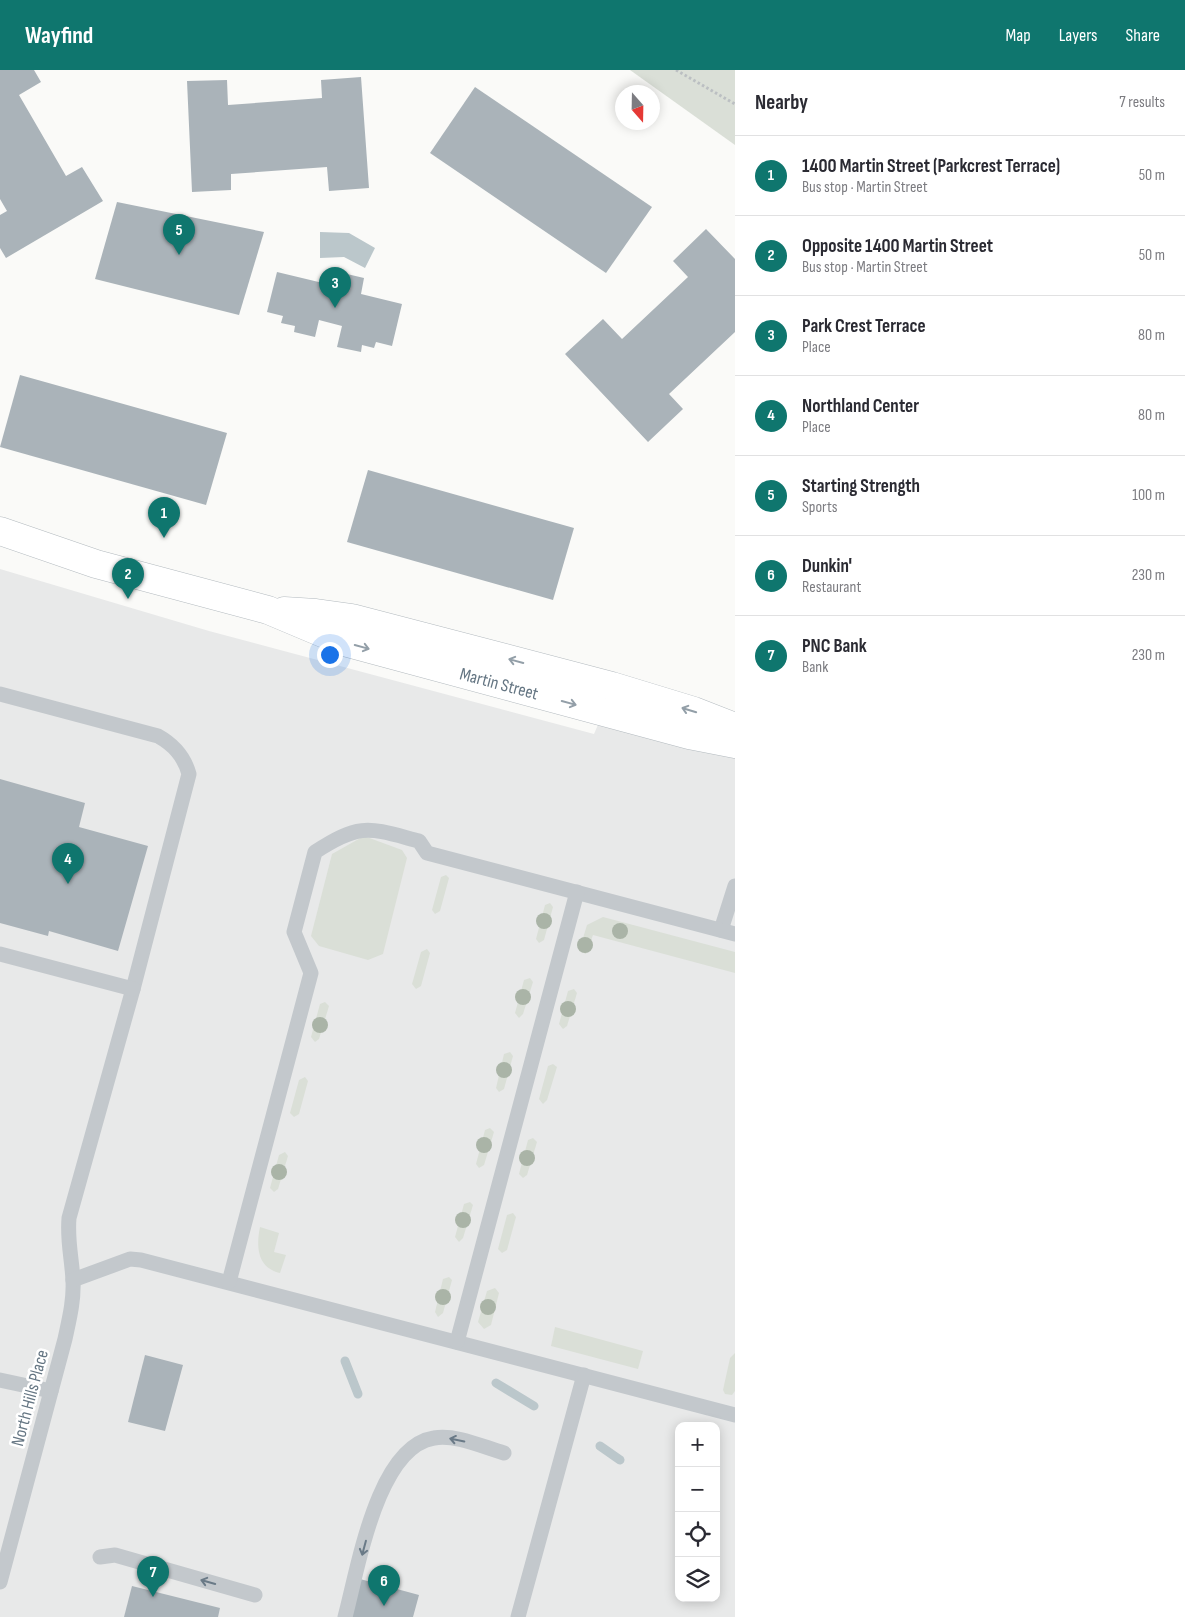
<!DOCTYPE html>
<html lang="en">
<head>
<meta charset="utf-8">
<style>
  :root { --surface:#fff; --page:#f2f2f3; --text:#2b2b33; --muted:#7c7c81; --line:#e1e1e2; --accent:#0f766e }
  body { margin:0; font-family:"Sofia Sans Condensed",sans-serif; background:var(--page); color:var(--text) }
  .controls { position:absolute; right:15px; bottom:15px; display:grid; overflow:hidden; border-radius:10px; box-shadow:0 2px 12px #0003 }
  .controls button { width:45px; height:45px; display:grid; place-items:center; padding:0; border:0; border-bottom:1px solid var(--line); background:var(--surface); color:var(--text); font:25px sans-serif }
  .compass { position:absolute; left:615px; top:15px; width:45px; height:45px; border-radius:50%; background:var(--surface); box-shadow:0 2px 12px #0003; rotate:160deg }
  .you { position:absolute; left:329px; top:584px; width:18px; height:18px; margin:-12px; border:4px solid #fff; border-radius:50%; background:#1a73e8; box-shadow:0 0 0 8px #1a73e833 }
  .badge { display:grid; place-items:center; width:32px; height:32px; border-radius:50%; background:var(--accent); color:#fff; font-size:16px; font-weight:700 }
  .pin { position:absolute; translate:-50% -41px; filter:drop-shadow(0 1px 2px #0008) }
  .pin::after { content:''; position:absolute; top:26px; width:18px; height:15px; background:inherit; clip-path:polygon(0 0,100% 0,50% 100%) }
  .list { margin:0; padding:0; list-style:none }
  h2 { display:flex; justify-content:space-between; align-items:center; height:65px; margin:0; padding:0 20px; font-size:21px }
  h2 small { font-size:16px; font-weight:400; color:var(--muted) }
  .list li { display:grid; grid-template-columns:32px 1fr auto; gap:15px; align-items:center; box-sizing:border-box; height:80px; padding:0 20px; border-top:1px solid var(--line) }
  .list b { display:block; font-size:19px; white-space:nowrap }
  .list p { margin:0; font-size:16px; white-space:nowrap; color:var(--muted) }
  .list em { font-size:16px; font-style:normal; color:var(--muted) }
  .icon { flex:none; width:28px; height:28px; fill:none; stroke:currentColor; stroke-width:2; stroke-linecap:round; stroke-linejoin:round }
  .map { position:relative; flex:none; width:735px; height:1547px; overflow:hidden }
  header { display:flex; align-items:center; gap:30px; box-sizing:border-box; height:70px; padding:0 25px; background:var(--accent); color:#fff }
  header strong { font-size:24px }
  nav { display:flex; gap:28px; margin-inline-start:auto; font-size:18px }
  main { display:flex }
  aside { flex:1; background:var(--surface) }
  .map>svg:first-child { display:block }
  .built { fill:#e8e9e9; fill-rule:evenodd }
  .green { fill:#dadfd7 }
  .water { fill:#bbc7cb }
  .lines { fill:none; stroke-linecap:round; stroke-linejoin:round }
  .stream { stroke:#bbc7cb; stroke-width:9 }
  .building { fill:#aab3b9 }
  .secondary-casing { stroke:#b3babf; stroke-width:29 }
  .path { stroke:#bbbfc2; stroke-width:3; stroke-dasharray:2.5 2.5; stroke-linecap:butt }
  .lane { stroke:#c3c8cc; stroke-width:15 }
  .secondary { stroke:#fff; stroke-width:28 }
  .tree { fill:#aab4a7 }
  .oneway { stroke:#939fa8 }
  .oneway2 { stroke:#6a7a87 }
  .labels { text-anchor:middle; dominant-baseline:central; stroke-width:5; stroke-linejoin:round; paint-order:stroke }
  .street-label { font-size:18px; fill:#657683; stroke:#fff }
</style>
</head>
<body>
<header>
<strong>Wayfind</strong>
<nav><a>Map</a><a>Layers</a><a>Share</a></nav>
</header>
<main>
<div class="map">
<svg width="735" height="1547" viewBox="0 0 735 1547">
  <rect width="100%" height="100%" fill="#fafaf8"/>
  <path class="built" d="M 0,499 L 209,561 L 594,664 L 616,613 L 735,645 L 735,1547 L 0,1547 ZM 679,1356 L 716,1356 L 716,1528 L 679,1528 Z"/>
  <g class="green">
    <polygon points="630,0 735,0 735,75"/>
    <polygon points="364,766 402,780 407,788 383,884 368,890 319,876 311,866 332,784"/>
    <polygon points="446,805 449,808 440,841 435,844 432,840 441,807"/>
    <polygon points="550,833 553,837 544,870 539,873 536,869 545,835"/>
    <polygon points="603,847 735,882 735,903 593,865 586,884 579,881 587,855"/>
    <polygon points="427,879 430,883 421,916 416,919 412,914 421,882"/>
    <polygon points="530,908 533,912 523,944 519,948 515,943 524,910"/>
    <polygon points="574,919 577,923 567,956 563,959 559,954 568,921"/>
    <polygon points="325,932 329,936 319,969 315,972 311,967 320,934"/>
    <polygon points="510,982 513,986 504,1019 499,1022 496,1018 504,984"/>
    <polygon points="553,994 557,997 547,1030 543,1034 539,1029 548,996"/>
    <polygon points="305,1007 308,1011 299,1044 294,1047 290,1043 299,1010"/>
    <polygon points="490,1058 494,1062 484,1095 479,1098 476,1094 485,1060"/>
    <polygon points="533,1068 537,1072 527,1105 523,1108 519,1104 528,1070"/>
    <polygon points="285,1082 288,1086 278,1119 274,1122 270,1118 279,1085"/>
    <polygon points="470,1132 473,1135 463,1168 459,1172 455,1167 464,1134"/>
    <polygon points="513,1143 516,1147 507,1180 502,1183 498,1179 507,1145"/>
    <path d="M 260,1157 L 279,1163 L 274,1182 L 286,1185 L 280,1203 C 257,1198 256,1176 260,1157 Z"/>
    <polygon points="449,1207 452,1210 443,1243 438,1247 435,1242 443,1209"/>
    <polygon points="495,1218 499,1223 491,1255 484,1259 478,1252 487,1221"/>
    <polygon points="555,1257 643,1281 638,1299 551,1276"/>
    <polygon points="735,1283 735,1321 732,1325 725,1324 723,1320 730,1288"/>
  </g>
  <polygon class="water" points="320,162 349,163 375,178 365,198 344,187 320,188"/>
  <g class="lines">
    <g class="stream">
      <polyline points="345,1291 358,1324"/>
      <polyline points="496,1313 534,1336"/>
      <polyline points="600,1376 620,1390"/>
    </g>
  </g>
  <g class="building">
    <polygon points="0,0 34,0 41,12 19,25 66,106 82,97 103,131 6,188 0,178 0,145 7,141 0,129"/>
    <polygon points="361,7 369,118 329,121 327,97 231,104 231,120 192,122 187,11 227,10 228,35 322,28 321,10"/>
    <polygon points="475,17 652,137 606,203 430,83"/>
    <polygon points="117,132 264,162 239,245 95,209"/>
    <polygon points="706,159 735,189 735,262 669,324 683,339 648,372 565,284 603,249 622,269 688,207 673,191"/>
    <polygon points="330,200 364,208 361,224 402,234 392,276 376,272 374,278 362,275 361,282 337,277 342,256 319,250 315,267 294,262 295,256 281,253 283,246 267,242 277,202 327,214"/>
    <polygon points="20,305 227,363 206,435 0,377"/>
    <polygon points="368,400 574,458 553,530 347,472"/>
    <polygon points="0,709 85,733 79,757 148,776 118,881 49,861 48,866 0,853"/>
    <polygon points="145,1285 183,1295 165,1361 128,1352"/>
    <polygon points="360,1509 419,1525 413,1547 350,1547"/>
    <polygon points="132,1516 220,1538 218,1547 124,1547"/>
  </g>
  <g class="lines">
    <defs>
      <g id="secondary">
        <polyline points="0,461 96,494 268,540 344,572 689,665 735,674"/>
        <polyline points="284,541 316,543 352,548 612,616 694,641 735,657"/>
      </g>
    </defs>
    <use href="#secondary" class="secondary-casing"/>
    <polyline class="path" points="676,0 735,34"/>
    <g class="lane">
      <path d="M 0,624 L 158,666 C 174,675 184,686 189,704 L 133,919 L 69,1148 C 67,1172 72,1188 73,1211 C 74,1231 69,1250 65,1269 L 0,1512"/>
      <polyline points="721,860 735,816"/>
      <polyline points="0,884 133,919"/>
      <polyline points="73,1210 130,1189 141,1190 735,1345"/>
      <path d="M 229,1212 L 311,903 L 294,862 L 315,782 C 361,752 369,758 419,771 L 427,783 L 735,864"/>
      <polyline points="457,1272 577,822"/>
      <polyline points="0,1310 51,1321"/>
      <polyline points="100,1487 115,1485 255,1525"/>
      <path d="M 345,1547 C 358,1499 377,1377 434,1368 C 456,1364 483,1377 504,1383"/>
      <polyline points="518,1547 584,1305"/>
    </g>
    <use href="#secondary" class="secondary"/>
  </g>
  <g class="tree">
    <circle cx="544" cy="851" r="8"/>
    <circle cx="620" cy="861" r="8"/>
    <circle cx="585" cy="875" r="8"/>
    <circle cx="523" cy="927" r="8"/>
    <circle cx="568" cy="939" r="8"/>
    <circle cx="320" cy="955" r="8"/>
    <circle cx="504" cy="1000" r="8"/>
    <circle cx="484" cy="1075" r="8"/>
    <circle cx="527" cy="1088" r="8"/>
    <circle cx="279" cy="1102" r="8"/>
    <circle cx="463" cy="1150" r="8"/>
    <circle cx="443" cy="1227" r="8"/>
    <circle cx="488" cy="1237" r="8"/>
  </g>
  <defs><path id="oneway-shaft" d="M-6 0H5M1.5-3L5.5 0L1.5 3" fill="none" stroke-width="1.6" stroke-linecap="round" stroke-linejoin="round" transform="scale(1.25)"/></defs>
  <g class="oneway">
    <use href="#oneway-shaft" transform="translate(362 577) rotate(15)"/>
    <use href="#oneway-shaft" transform="translate(516 591) rotate(-165)"/>
    <use href="#oneway-shaft" transform="translate(569 633) rotate(15)"/>
    <use href="#oneway-shaft" transform="translate(689 640) rotate(-163)"/>
  </g>
  <g class="oneway2">
    <use href="#oneway-shaft" transform="translate(457 1370) rotate(-168)"/>
    <use href="#oneway-shaft" transform="translate(364 1478) rotate(105)"/>
    <use href="#oneway-shaft" transform="translate(208 1512) rotate(-164)"/>
  </g>
  <g class="labels">
    <g class="street-label">
      <text transform="translate(499 614) rotate(15)">Martin Street</text>
      <text transform="translate(30 1328) rotate(-75)">North Hills Place</text>
    </g>
  </g>
</svg>
<div class="controls">
<button>+</button>
<button>−</button>
<button><svg class="icon" aria-label="locate" viewBox="0 0 24 24"><circle cx="12" cy="12" r="6"/><path d="M12 2v4M12 18v4M2 12h4M18 12h4"/></svg></button>
<button><svg class="icon" aria-label="layers" viewBox="0 0 24 24"><path d="M12 4l9 5-9 5-9-5zM3 14l9 5 9-5"/></svg></button>
</div>
<svg class="compass" viewBox="-18 -18 36 36"><path d="M0-13l5 13h-10z" fill="#e53935"/><path d="M0 13l5-13h-10z" fill="#7c7c81"/></svg>
<div class="you"></div>
<div class="pin badge" style="left:164px;top:468px">1</div>
<div class="pin badge" style="left:128px;top:529px">2</div>
<div class="pin badge" style="left:335px;top:238px">3</div>
<div class="pin badge" style="left:68px;top:814px">4</div>
<div class="pin badge" style="left:179px;top:185px">5</div>
<div class="pin badge" style="left:384px;top:1536px">6</div>
<div class="pin badge" style="left:153px;top:1527px">7</div>
</div>
<aside>
<h2>Nearby<small>7 results</small></h2>
<ul class="list">
<li><span class="badge">1</span><div><b>1400 Martin Street (Parkcrest Terrace)</b><p>Bus stop · Martin Street</p></div><em>50 m</em></li>
<li><span class="badge">2</span><div><b>Opposite 1400 Martin Street</b><p>Bus stop · Martin Street</p></div><em>50 m</em></li>
<li><span class="badge">3</span><div><b>Park Crest Terrace</b><p>Place</p></div><em>80 m</em></li>
<li><span class="badge">4</span><div><b>Northland Center</b><p>Place</p></div><em>80 m</em></li>
<li><span class="badge">5</span><div><b>Starting Strength</b><p>Sports</p></div><em>100 m</em></li>
<li><span class="badge">6</span><div><b>Dunkin'</b><p>Restaurant</p></div><em>230 m</em></li>
<li><span class="badge">7</span><div><b>PNC Bank</b><p>Bank</p></div><em>230 m</em></li>
</ul>
</aside>
</main>
</body>
</html>
